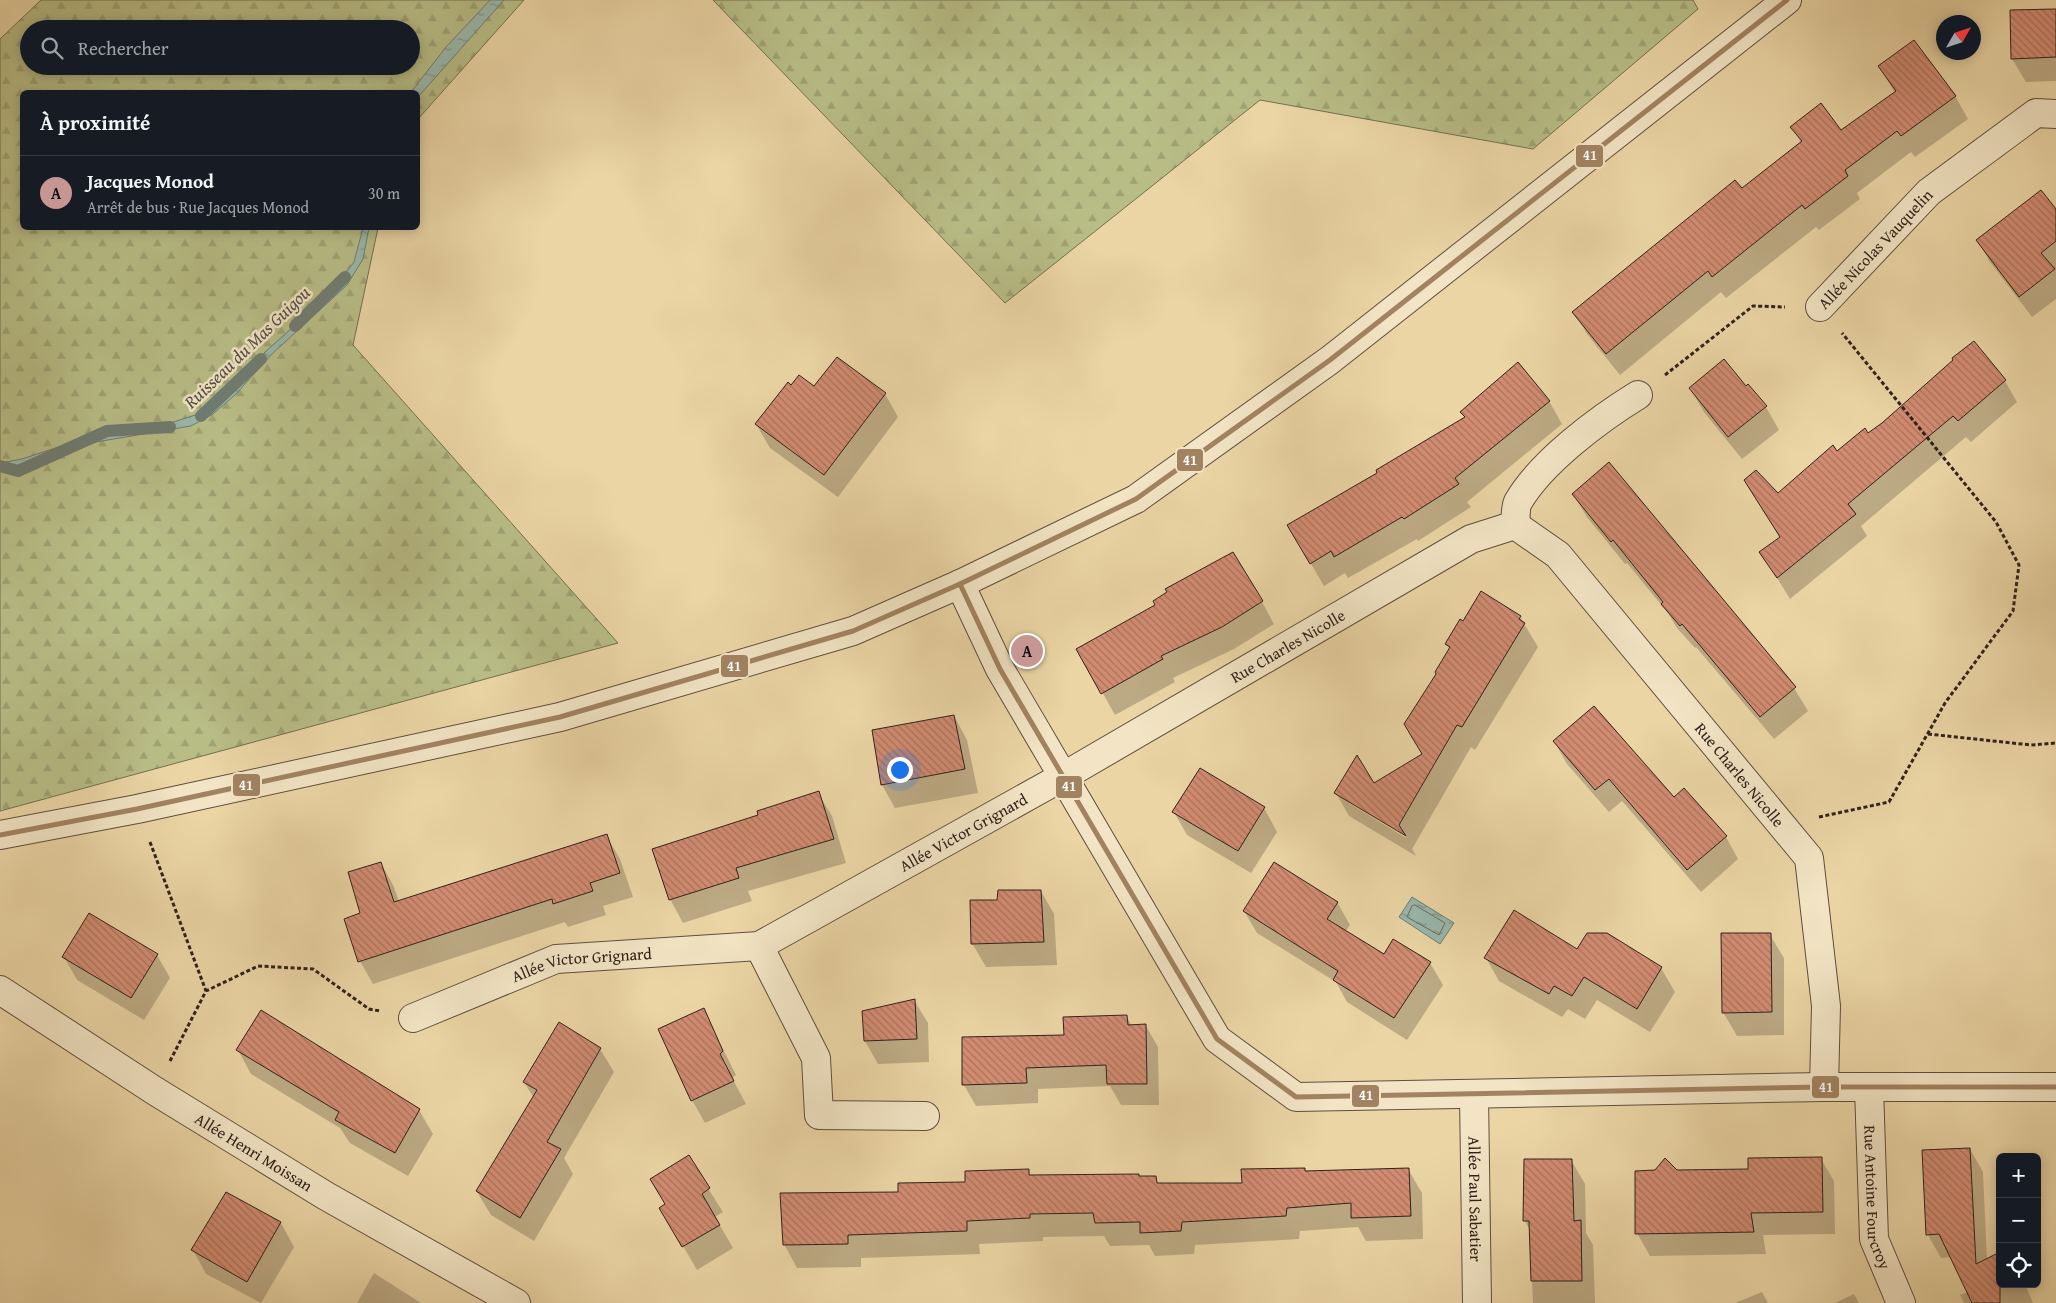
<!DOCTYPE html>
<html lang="fr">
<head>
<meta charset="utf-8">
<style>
  :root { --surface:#171b24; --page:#242831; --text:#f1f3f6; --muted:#9ea1a6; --line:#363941; --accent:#c59692 }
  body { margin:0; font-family:"Gentium Book Plus",serif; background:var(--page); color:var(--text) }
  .controls { position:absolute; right:15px; bottom:15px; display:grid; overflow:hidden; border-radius:8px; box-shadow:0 2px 12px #0003 }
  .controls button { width:45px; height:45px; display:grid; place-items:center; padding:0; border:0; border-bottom:1px solid var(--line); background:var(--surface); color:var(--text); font:25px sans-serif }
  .compass { position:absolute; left:1936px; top:15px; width:45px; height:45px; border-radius:50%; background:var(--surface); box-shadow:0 2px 12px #0003; rotate:51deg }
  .you { position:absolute; left:899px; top:769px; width:18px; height:18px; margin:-12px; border:4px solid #fff; border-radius:50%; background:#1a73e8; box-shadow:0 0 0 8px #1a73e833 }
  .badge { display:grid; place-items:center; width:32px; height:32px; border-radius:50%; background:var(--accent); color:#111; font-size:16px; font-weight:700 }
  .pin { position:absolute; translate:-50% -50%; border:2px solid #fff; box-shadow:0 1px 5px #0006 }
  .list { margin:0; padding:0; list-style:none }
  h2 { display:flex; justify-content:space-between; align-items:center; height:65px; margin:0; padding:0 20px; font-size:21px }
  h2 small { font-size:16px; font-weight:400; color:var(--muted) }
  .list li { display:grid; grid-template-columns:32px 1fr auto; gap:15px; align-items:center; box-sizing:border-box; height:75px; padding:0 20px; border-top:1px solid var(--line) }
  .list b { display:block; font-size:19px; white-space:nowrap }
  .list p { margin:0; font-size:16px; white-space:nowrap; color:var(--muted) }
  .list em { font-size:16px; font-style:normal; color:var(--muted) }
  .icon { flex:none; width:28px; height:28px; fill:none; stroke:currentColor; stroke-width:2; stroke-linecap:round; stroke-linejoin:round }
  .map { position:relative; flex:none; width:2056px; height:1303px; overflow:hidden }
  .search { position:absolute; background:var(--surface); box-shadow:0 2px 12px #0003; left:20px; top:20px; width:400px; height:55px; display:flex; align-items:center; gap:12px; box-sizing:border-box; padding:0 18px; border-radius:28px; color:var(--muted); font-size:19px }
  .panel { position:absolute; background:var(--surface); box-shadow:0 2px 12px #0003; left:20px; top:90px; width:400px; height:140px; border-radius:8px }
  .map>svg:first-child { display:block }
  .forest { fill:url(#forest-firs); stroke:#746f50; fill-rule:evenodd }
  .water { fill:url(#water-ripples); stroke:#6f7c72 }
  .shadow { fill:#0003; fill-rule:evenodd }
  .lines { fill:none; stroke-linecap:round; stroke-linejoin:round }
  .shore { stroke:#646c64; stroke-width:1 }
  .stream { stroke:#6f7c72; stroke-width:12 }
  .building { fill:url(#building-back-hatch); stroke:#30211b }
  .street-casing { stroke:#5f4e3e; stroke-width:30 }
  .path { stroke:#30211b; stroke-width:3; stroke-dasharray:4 2.5; stroke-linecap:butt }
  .street { stroke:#f2e4c4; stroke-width:28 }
  .bus-1-casing { stroke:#f2e4c4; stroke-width:9 }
  .bus-1 { stroke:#a28361; stroke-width:5 }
  .labels { text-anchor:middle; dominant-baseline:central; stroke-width:5; stroke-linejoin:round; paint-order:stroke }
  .street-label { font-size:16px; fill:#30211b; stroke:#f2e4c4 }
  .water-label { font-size:18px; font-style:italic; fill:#504e46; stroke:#f2e4c4 }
  .line-badge { stroke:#f2e4c4; stroke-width:2 }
  .badge-label { font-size:14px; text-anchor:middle; font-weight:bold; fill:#fff }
</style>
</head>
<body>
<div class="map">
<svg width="2056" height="1303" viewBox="0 0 2056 1303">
  <defs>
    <pattern id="forest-firs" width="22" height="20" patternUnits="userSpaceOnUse" patternTransform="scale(1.25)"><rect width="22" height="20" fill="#b8bd86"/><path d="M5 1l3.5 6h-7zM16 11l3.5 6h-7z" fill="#9ea273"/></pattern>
    <pattern id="water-ripples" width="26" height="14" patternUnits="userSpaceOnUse" patternTransform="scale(1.25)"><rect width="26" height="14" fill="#99b8ac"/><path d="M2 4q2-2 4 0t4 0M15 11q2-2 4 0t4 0" fill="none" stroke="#7d958b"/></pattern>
    <pattern id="building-back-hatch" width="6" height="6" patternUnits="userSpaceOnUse" patternTransform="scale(1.25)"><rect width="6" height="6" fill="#d28c72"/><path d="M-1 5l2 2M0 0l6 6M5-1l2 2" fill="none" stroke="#ab725d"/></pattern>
  </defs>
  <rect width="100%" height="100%" fill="#ebd5a5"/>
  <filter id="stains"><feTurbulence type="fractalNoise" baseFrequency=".004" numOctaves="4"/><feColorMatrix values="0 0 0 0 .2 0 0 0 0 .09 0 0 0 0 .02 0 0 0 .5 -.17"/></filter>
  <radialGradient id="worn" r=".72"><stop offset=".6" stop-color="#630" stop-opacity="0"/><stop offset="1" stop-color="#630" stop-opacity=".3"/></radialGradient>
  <g class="forest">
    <path d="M 41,0 L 524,0 L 418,119 L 418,92 L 22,92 L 22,228 L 378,228 L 353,345 L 618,643 L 0,811 L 0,39 ZM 29,29 L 411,29 L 411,66 L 29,66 Z"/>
    <polygon points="713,0 1693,0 1698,9 1533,149 1260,100 1005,303"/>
  </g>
  <g class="water">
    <polygon points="490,0 504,0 418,97 418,92 411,92 446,47"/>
    <polygon points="363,228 369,228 363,259 347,285 272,354 236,394 213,414 191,426 90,443 46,456 18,471 0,470 0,463 22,459 107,431 155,428 195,415 227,396 265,352 328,296 354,262"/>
    <polygon points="1412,897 1454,923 1440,944 1399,917"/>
  </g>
  <g class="shadow">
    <polygon points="2056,10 2056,81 2026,82 2012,59 2011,11"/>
    <polygon points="1879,66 1955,96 1968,119 1915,157 1911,152 1857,193 1860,199 1819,230 1816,227 1726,298 1721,292 1620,375 1587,334 1574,312 1742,190 1801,143 1792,127 1841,132 1895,93"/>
    <polygon points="2056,211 2056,299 2032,317 1990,262 1978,241"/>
    <polygon points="2005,381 2017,402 1971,442 1966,437 1861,526 1867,536 1790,599 1761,552 1781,538 1745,480 1778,495 1868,434"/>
    <polygon points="792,387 885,394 898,417 838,497 770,448 756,424"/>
    <polygon points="1690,388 1745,388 1766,407 1779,430 1742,459 1704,412"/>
    <polygon points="1549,401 1562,424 1467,502 1471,507 1418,541 1417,539 1348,578 1345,573 1324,586 1289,526 1379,473 1465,418 1462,412"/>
    <polygon points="1573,494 1794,688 1808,711 1774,739 1696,647 1695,648 1677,628 1668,613 1627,563 1625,564 1587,517"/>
    <polygon points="1168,592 1262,602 1274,624 1234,649 1173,678 1175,682 1115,715 1078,649 1157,605"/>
    <path d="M 1481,593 L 1520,617 L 1538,647 L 1475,750 L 1471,747 L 1412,849 L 1416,856 L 1349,816 L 1336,793 L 1373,785 L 1423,755 L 1438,674 L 1450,649 L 1446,644 L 1464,622 ZM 1351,801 L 1406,835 L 1406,838 L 1349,803 Z"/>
    <polygon points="954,716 967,740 978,793 895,808 882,785 873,731"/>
    <polygon points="1554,741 1674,798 1726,837 1738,859 1701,892 1622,801 1609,812 1567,764"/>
    <polygon points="818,793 832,816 846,863 748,891 752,901 683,923 670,899 759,816"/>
    <polygon points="1264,808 1277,832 1251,873 1187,835 1174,812"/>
    <polygon points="606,835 620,859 633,897 603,906 606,915 568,927 565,922 373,984 360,961 362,913 381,863 394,887 399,902"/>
    <polygon points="1041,891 1054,914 1057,965 986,967 972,943 998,901"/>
    <polygon points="1337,902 1350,925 1345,932 1384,956 1430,963 1443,985 1407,1040 1347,1002 1336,982 1257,933 1244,911"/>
    <polygon points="1770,935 1784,958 1784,1035 1737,1036 1723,1012"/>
    <polygon points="1577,951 1661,968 1675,992 1650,1032 1597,1000 1585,1019 1568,1009 1562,1017 1499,981 1486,958"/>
    <polygon points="157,955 170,978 144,1020 77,980 64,957"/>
    <polygon points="914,1000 928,1023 929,1062 878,1064 865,1041 864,1012"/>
    <polygon points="703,1009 736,1075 732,1078 746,1104 705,1123 692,1100"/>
    <polygon points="261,1012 419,1110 433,1134 408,1176 350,1143 340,1128 251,1074 238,1050"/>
    <polygon points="1126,1016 1132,1026 1146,1026 1158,1047 1159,1105 1121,1105 1110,1086 1038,1089 1038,1103 976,1106 964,1085 1065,1036"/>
    <polygon points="600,1049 614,1072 564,1158 573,1174 534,1241 491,1215 477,1192 534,1098 524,1082"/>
    <polygon points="1970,1149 1983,1172 1987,1260 2000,1284 2025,1284 2033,1303 1964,1303 1960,1295 1968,1292 1951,1257 1941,1258 1928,1235"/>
    <polygon points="688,1157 723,1212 715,1217 733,1248 697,1270 661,1208 666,1205"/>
    <polygon points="1821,1159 1834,1181 1835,1234 1763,1235 1766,1254 1650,1256 1637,1233 1676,1172 1749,1171"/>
    <polygon points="1571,1160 1585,1184 1586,1233 1593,1245 1595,1303 1533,1303 1530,1230 1525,1221"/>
    <polygon points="1408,1169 1422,1193 1423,1239 1366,1241 1358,1227 1300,1231 1299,1239 1195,1245 1194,1254 1155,1256 1149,1245 1110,1246 1104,1236 1043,1237 1043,1241 979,1244 980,1254 861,1258 861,1267 797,1268 784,1244 900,1193 967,1183 1028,1170 1031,1176 1155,1177 1160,1185 1243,1185 1305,1172"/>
    <polygon points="226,1194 281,1223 294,1247 261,1303 206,1274 193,1250"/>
    <polygon points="374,1273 421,1303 357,1303"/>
    <polygon points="1762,1292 1768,1303 1735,1303"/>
    <polygon points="1854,1294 1859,1303 1835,1303"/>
  </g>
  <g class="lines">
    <polygon class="shore" points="1415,905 1445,923 1439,935 1407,917 1412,906"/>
    <g class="stream">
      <polyline points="295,326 345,277"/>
      <polyline points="201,416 261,359"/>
      <polyline points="0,466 18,471 107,431 170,427"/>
    </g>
  </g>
  <g class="building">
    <polygon points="2056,9 2056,57 2011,59 2010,10"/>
    <polygon points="1914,40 1956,96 1901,136 1897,131 1845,170 1848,176 1805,209 1802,205 1712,277 1708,271 1606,354 1572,312 1735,180 1742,188 1802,141 1790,127 1821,103 1841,130 1896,91 1878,66"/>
    <polygon points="2041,190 2056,209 2056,241 2041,253 2055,269 2019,297 1976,240"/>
    <polygon points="1974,341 2006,380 1958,421 1953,416 1848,504 1856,514 1777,578 1759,552 1780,537 1744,480 1756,470 1778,493 1833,445 1837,451 1865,428 1868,433 1882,423 1953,360 1952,358"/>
    <polygon points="837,357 886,393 824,475 755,424 788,382 791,385 799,375 814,386"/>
    <polygon points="1724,359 1746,386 1748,384 1767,406 1728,437 1689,388"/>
    <polygon points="1518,362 1550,401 1455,478 1459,484 1404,519 1402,517 1334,557 1331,551 1310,564 1287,525 1377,473 1376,470 1465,417 1460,412"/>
    <polygon points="1609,462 1796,687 1760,717 1682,624 1680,626 1661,604 1663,602 1613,540 1611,542 1572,494"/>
    <polygon points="1233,552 1263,601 1222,627 1161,656 1163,659 1101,694 1076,649 1155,605 1153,601 1167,592 1165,589"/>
    <polygon points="1481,591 1521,616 1519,619 1525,623 1462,727 1457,725 1399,825 1406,836 1334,793 1357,755 1374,783 1422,754 1404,724 1436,674 1435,672 1450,647 1445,644 1460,619 1463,621"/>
    <polygon points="1594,706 1674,797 1684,788 1727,836 1687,870 1609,779 1595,790 1553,741"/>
    <polygon points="954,715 965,769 881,785 872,730"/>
    <polygon points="1200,768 1265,807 1238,851 1172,812"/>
    <polygon points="819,791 834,839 736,868 739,878 669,900 652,849 758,815 757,811"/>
    <polygon points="607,834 620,873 590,883 593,891 553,904 552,899 358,962 344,919 360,913 348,872 381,862 394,902"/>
    <polygon points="1274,862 1338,902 1327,919 1384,954 1393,939 1431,962 1394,1018 1333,980 1338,971 1243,911"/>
    <polygon points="998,890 1041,890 1044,942 971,944 970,900 997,900"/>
    <polygon points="1514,910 1577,949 1587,933 1607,933 1662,967 1637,1009 1584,977 1572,996 1554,986 1549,994 1484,958"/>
    <polygon points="89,913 158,954 131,998 62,957"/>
    <polygon points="1721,933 1771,933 1772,1012 1722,1013"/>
    <polygon points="915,999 917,1039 864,1041 862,1011"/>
    <polygon points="704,1008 723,1051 720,1054 734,1081 691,1101 658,1029"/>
    <polygon points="261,1010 420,1109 395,1153 335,1120 339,1112 236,1050"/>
    <polygon points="1127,1015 1128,1025 1146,1024 1147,1084 1107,1084 1106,1065 1026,1068 1027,1083 962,1085 962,1037 1064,1035 1063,1017"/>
    <polygon points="559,1022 601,1048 547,1142 561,1149 520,1218 476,1191 537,1090 523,1082"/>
    <polygon points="1970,1148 1976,1264 2000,1252 2000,1303 1972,1303 1939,1234 1926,1235 1922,1150"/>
    <polygon points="689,1155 710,1188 702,1194 720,1225 682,1247 659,1208 665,1204 650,1179"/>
    <polygon points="1822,1157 1823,1212 1751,1213 1754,1232 1635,1234 1635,1171 1655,1170 1665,1158 1677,1170 1748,1169 1748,1158"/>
    <polygon points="1524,1159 1572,1159 1574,1221 1581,1220 1582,1281 1531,1281 1529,1221 1523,1221"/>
    <polygon points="1305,1168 1305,1171 1409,1168 1411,1216 1351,1218 1351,1203 1287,1208 1286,1216 1182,1222 1181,1231 1140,1233 1140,1222 1095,1223 1093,1213 1030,1214 1030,1218 967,1221 967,1231 848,1235 848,1244 783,1245 780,1193 898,1192 898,1183 965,1182 965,1171 1029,1169 1029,1175 1139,1174 1139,1176 1156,1176 1157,1183 1242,1183 1241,1169"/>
    <polygon points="226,1192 281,1222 247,1282 191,1250"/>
  </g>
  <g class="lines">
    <defs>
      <g id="street">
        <path id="s1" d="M 1820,307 L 1929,192 L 2036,113 L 2056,114"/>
        <path d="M 1515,525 C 1516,518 1515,508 1518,502 C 1541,462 1599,419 1638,395"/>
        <polyline points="960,584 1000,669 1217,1039 1296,1097 1824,1087 2056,1087"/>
        <polyline points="0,835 137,809 560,717 853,631 960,584 1136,499 1330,360 1787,0"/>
        <polyline points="759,946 816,1058 819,1115 925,1116"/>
        <path id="s2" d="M 0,990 L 155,1091 L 326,1196 L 516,1303"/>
        <path id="s3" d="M 413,1018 L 556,959 L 759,946 L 1064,776 L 1471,539 L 1515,525 L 1558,555 L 1809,858 L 1826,1006 L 1824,1087"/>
        <path id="s4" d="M 1869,1088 L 1874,1239 L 1901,1303"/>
        <path id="s5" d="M 1474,1095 L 1477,1303"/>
      </g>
    </defs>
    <use href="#street" class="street-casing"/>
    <g class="path">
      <polyline points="1665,375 1753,306 1785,307"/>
      <polyline points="1928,734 2031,745 2056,743"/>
      <polyline points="1819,817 1889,802 1945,703 2013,611 2019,565 1996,522 1842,333"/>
      <polyline points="150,842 206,991"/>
      <polyline points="170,1061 206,991 258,966 313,969 369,1009 380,1011"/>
    </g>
    <use href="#street" class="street"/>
    <defs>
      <g id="bus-1">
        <polyline points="960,584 1000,669 1217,1039 1296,1097 1824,1087 2056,1087"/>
        <polyline points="0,835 137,809 560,717 853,631 960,584 1136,499 1330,360 1787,0"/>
      </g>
    </defs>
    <use href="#bus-1" class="bus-1-casing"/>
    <use href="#bus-1" class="bus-1"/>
  </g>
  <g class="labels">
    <g class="street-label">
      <text stroke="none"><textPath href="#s1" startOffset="80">Allée Nicolas Vauquelin</textPath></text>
      <text stroke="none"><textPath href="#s3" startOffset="966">Rue Charles Nicolle</textPath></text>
      <text stroke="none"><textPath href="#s3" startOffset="1562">Rue Charles Nicolle</textPath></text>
      <text stroke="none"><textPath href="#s3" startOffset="592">Allée Victor Grignard</textPath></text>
      <text stroke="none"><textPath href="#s3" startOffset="179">Allée Victor Grignard</textPath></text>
      <text stroke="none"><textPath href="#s2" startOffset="301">Allée Henri Moissan</textPath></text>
      <text stroke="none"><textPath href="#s4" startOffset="110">Rue Antoine Fourcroy</textPath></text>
      <text stroke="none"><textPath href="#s5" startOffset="104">Allée Paul Sabatier</textPath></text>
    </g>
    <g class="water-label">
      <text transform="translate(247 347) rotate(-44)">Ruisseau du Mas Guigou</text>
    </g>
  </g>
  <g class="line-badge">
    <rect x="1575" y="144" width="29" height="24" rx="5" fill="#a28361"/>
    <rect x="1176" y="448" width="28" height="24" rx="5" fill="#a28361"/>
    <rect x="720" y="654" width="29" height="24" rx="5" fill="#a28361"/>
    <rect x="232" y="773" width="29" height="24" rx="5" fill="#a28361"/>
    <rect x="1055" y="775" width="28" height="24" rx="5" fill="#a28361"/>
    <rect x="1811" y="1075" width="29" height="24" rx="5" fill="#a28361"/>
    <rect x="1351" y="1084" width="29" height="24" rx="5" fill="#a28361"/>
  </g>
  <g class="badge-label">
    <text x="1590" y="160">41</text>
    <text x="1190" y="465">41</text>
    <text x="734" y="671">41</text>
    <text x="246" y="790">41</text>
    <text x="1069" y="791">41</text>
    <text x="1826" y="1092">41</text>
    <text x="1366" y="1100">41</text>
  </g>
  <rect width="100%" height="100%" filter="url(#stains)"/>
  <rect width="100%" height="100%" fill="url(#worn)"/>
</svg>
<div class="controls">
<button>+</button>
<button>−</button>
<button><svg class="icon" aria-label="locate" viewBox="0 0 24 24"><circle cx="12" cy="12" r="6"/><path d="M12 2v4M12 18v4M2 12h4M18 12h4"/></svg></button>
</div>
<svg class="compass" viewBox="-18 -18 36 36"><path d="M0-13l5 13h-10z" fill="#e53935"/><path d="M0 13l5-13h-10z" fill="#9ea1a6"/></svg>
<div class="you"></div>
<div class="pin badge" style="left:1027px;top:651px">A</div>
<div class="search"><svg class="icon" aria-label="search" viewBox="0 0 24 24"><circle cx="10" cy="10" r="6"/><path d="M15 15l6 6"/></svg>Rechercher</div>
<section class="panel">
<h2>À proximité<small></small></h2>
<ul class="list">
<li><span class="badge">A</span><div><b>Jacques Monod</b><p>Arrêt de bus · Rue Jacques Monod</p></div><em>30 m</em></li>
</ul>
</section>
</div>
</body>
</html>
